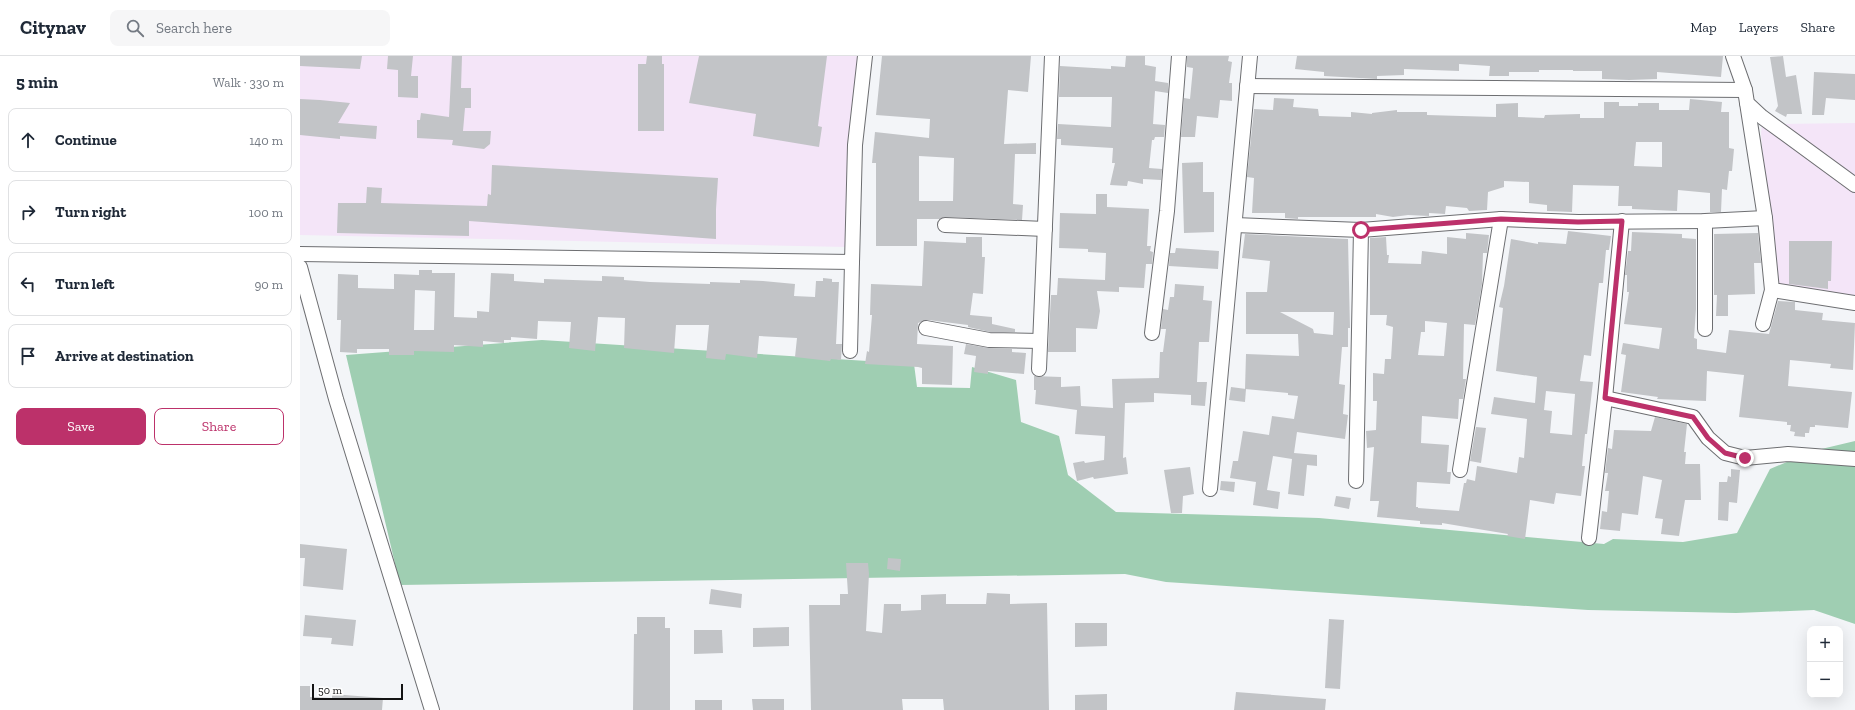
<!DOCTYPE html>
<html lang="en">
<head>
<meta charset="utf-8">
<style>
  :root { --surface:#fff; --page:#f6f6f7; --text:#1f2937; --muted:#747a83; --line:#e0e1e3; --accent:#bc316a }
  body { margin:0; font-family:"Zilla Slab",serif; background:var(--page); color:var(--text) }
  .controls { position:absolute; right:12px; bottom:12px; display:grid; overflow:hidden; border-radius:8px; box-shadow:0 4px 16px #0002 }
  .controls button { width:36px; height:36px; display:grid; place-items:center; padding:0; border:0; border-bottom:1px solid var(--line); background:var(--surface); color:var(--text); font:20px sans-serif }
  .scale { position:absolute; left:12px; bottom:10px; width:91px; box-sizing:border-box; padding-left:4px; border:2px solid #131314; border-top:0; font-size:11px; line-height:14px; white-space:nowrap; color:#131314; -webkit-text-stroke:3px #fff; paint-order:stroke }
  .stop { position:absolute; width:12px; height:12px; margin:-9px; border:3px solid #bc316a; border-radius:50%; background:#fff }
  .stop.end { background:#bc316a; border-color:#fff; box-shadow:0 1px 4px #0008 }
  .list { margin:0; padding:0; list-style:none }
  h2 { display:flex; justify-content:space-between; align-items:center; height:52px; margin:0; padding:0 16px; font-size:17px }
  h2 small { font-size:13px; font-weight:400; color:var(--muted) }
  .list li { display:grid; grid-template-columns:26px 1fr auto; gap:12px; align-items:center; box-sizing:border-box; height:64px; margin:0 8px 8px; padding:0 8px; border:1px solid var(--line); border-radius:8px }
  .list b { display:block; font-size:15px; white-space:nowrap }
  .list em { font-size:13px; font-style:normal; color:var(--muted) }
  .actions { display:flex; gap:8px; padding:12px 16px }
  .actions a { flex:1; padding:9px 0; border:1px solid var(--accent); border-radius:8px; text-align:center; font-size:14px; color:var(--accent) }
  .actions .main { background:var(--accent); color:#fff }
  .icon { flex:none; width:22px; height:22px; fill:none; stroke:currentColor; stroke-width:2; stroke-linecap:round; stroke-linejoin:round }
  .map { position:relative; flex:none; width:1555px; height:654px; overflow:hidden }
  header { display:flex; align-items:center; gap:24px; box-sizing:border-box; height:56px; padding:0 20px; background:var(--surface); border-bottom:1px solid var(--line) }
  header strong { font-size:19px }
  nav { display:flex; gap:22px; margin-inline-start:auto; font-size:14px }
  .search { width:280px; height:36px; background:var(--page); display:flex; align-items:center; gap:10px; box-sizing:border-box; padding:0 14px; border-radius:8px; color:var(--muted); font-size:15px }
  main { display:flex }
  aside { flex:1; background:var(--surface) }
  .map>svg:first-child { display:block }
  .industrial { fill:#f4e5f8 }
  .green { fill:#9fceb2 }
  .building { fill:#c2c4c7; fill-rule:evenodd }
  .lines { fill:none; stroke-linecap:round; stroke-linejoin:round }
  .minor-casing { stroke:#6d6e71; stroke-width:16 }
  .minor { stroke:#fff; stroke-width:14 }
  .route { stroke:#bc316a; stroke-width:5 }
</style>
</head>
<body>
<header>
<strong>Citynav</strong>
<div class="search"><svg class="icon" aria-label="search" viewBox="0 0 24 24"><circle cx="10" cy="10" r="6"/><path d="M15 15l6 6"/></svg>Search here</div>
<nav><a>Map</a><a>Layers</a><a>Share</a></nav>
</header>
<main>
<aside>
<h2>5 min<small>Walk · 330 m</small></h2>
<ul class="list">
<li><svg class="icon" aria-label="ahead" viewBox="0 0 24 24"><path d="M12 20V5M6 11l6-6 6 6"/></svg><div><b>Continue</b></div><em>140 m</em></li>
<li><svg class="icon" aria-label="right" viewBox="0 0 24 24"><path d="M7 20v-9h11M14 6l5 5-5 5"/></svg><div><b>Turn right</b></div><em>100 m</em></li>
<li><svg class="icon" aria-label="left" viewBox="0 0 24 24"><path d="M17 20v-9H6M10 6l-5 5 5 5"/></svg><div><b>Turn left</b></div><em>90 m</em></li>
<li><svg class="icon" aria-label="arrive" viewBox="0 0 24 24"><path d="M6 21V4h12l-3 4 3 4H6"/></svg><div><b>Arrive at destination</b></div></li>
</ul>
<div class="actions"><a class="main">Save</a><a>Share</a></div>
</aside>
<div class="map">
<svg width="1555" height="654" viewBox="0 0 1555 654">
  <rect width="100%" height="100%" fill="#f3f5f8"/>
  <g class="industrial">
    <polygon points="0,0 563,0 546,191 0,179"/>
    <polygon points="1463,61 1476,68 1555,67 1555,253 1474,241 1461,77"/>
  </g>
  <polygon class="green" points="242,284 614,308 617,331 670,332 672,311 716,324 721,366 759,380 768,419 816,456 1019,462 1304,488 1313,483 1383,486 1437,477 1470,413 1513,395 1555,385 1555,568 1514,554 1436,557 1288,554 866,526 825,518 100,529 46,299"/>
  <g class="building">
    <polygon points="0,0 62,0 60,13 0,10"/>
    <polygon points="88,0 113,0 111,20 118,20 118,42 98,41 98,14 87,13"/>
    <polygon points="152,0 162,0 161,32 171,32 171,52 165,52 163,75 191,75 190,88 184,93 152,89 153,84 117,82 117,64 120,64 121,57 149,61"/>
    <polygon points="347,0 362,0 362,8 364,8 364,75 338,75 338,8 346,8"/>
    <polygon points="399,0 527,0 518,70 522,71 519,91 453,80 456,58 389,47"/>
    <path d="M 582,0 L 731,0 L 728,36 L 708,34 L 704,88 L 736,87 L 736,98 L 715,98 L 713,148 L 723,149 L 722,164 L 645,161 L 640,163 L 617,163 L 617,190 L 576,190 L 576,107 L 572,107 L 575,76 L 629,82 L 630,63 L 576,59 ZM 619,100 L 654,102 L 653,145 L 619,145 Z"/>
    <polygon points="826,0 845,0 845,9 856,11 855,25 868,27 868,37 855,35 853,68 865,69 864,81 855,81 854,84 852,84 849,112 862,113 861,124 843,123 843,128 828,125 827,130 810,129 815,107 812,107 813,92 761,89 761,83 757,83 758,68 811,71 812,41 759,41 760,10 811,13 811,10 825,11"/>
    <polygon points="887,0 929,0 928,5 932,6 929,27 932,27 932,45 920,44 918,62 897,60 895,81 881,81 884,42 890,43 893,12 887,11"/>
    <polygon points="997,0 1423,0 1421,21 1357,16 1357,23 1329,24 1302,23 1302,15 1273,15 1273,14 1239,14 1239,16 1209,16 1209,20 1189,20 1190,10 1159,8 1159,15 1104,13 1104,19 1077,20 1077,23 1024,20 1024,16 995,13"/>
    <polygon points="1483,0 1486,21 1496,19 1502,58 1487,58 1486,61 1475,55 1478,50 1470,1"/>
    <polygon points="1514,16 1555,18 1555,44 1526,42 1524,59 1512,59"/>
    <path d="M 974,42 L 994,43 L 993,51 L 1018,53 L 1019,60 L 1051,61 L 1051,56 L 1072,58 L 1072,57 L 1097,54 L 1097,56 L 1127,56 L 1127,59 L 1196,61 L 1196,48 L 1218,47 L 1218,61 L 1244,62 L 1245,59 L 1280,58 L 1280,62 L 1304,62 L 1304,46 L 1319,46 L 1319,50 L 1338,50 L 1338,47 L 1359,47 L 1359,54 L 1389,54 L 1390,43 L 1422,46 L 1421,56 L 1429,56 L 1429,92 L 1434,93 L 1432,115 L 1429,115 L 1427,134 L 1422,133 L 1421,156 L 1410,156 L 1410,137 L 1378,134 L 1377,155 L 1332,153 L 1332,150 L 1318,150 L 1319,130 L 1273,129 L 1272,156 L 1247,155 L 1247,149 L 1229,147 L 1229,126 L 1204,125 L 1204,131 L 1188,136 L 1187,154 L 1169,155 L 1167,152 L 1146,150 L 1145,158 L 1129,157 L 1129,160 L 1108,159 L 1093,161 L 1076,158 L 1076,161 L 998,161 L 998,163 L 985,162 L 985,157 L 952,157 L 954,122 L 947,121 L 954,53 L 973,54 ZM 1336,86 L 1362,86 L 1362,111 L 1334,110 Z"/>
    <polygon points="0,43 20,44 50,47 38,67 77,70 76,83 40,80 40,83 0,79"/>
    <polygon points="903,106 903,136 914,136 914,176 884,177 882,107"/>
    <polygon points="192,109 418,122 416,153 416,183 169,165 169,180 37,177 38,147 66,147 67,131 82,132 81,147 187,150 188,138 191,139"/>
    <polygon points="796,138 807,138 807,151 849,153 847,190 851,190 850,195 853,196 852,208 846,208 844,232 819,231 819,236 797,235 800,255 797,273 776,272 776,296 748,296 751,239 757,239 758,222 805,224 806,197 788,196 788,193 759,192 760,157 796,158"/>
    <path d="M 1268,175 L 1311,180 L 1309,194 L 1306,194 L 1303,227 L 1299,227 L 1291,300 L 1284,299 L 1280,325 L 1293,326 L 1287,378 L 1285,378 L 1282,410 L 1285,410 L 1281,440 L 1256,437 L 1254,448 L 1230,444 L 1225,483 L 1207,480 L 1208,478 L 1142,467 L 1142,469 L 1120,468 L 1120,465 L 1077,461 L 1079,445 L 1070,445 L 1074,391 L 1067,392 L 1066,375 L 1076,374 L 1077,345 L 1073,345 L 1073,317 L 1084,318 L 1085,303 L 1091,303 L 1093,271 L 1086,269 L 1087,259 L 1070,259 L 1070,182 L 1086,181 L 1087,199 L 1089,199 L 1088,207 L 1121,208 L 1122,195 L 1147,198 L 1147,181 L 1166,183 L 1166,177 L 1189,179 L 1187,197 L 1183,197 L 1182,228 L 1175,269 L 1164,268 L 1163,323 L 1166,323 L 1163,343 L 1159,343 L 1158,363 L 1122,360 L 1121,387 L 1149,389 L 1147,416 L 1151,416 L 1150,428 L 1117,426 L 1116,451 L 1118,451 L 1118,452 L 1159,455 L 1164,427 L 1166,427 L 1167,423 L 1175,425 L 1177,410 L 1217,417 L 1219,401 L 1224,402 L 1227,363 L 1191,358 L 1194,341 L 1235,347 L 1237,321 L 1196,315 L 1203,252 L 1199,251 L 1204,230 L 1211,183 L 1238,188 L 1238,186 L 1266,188 ZM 1125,265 L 1147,267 L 1144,300 L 1118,299 L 1121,276 L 1125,276 ZM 1246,335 L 1275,338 L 1272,379 L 1250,377 L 1252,355 L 1244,354 Z"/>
    <polygon points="1332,176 1382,178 1382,182 1396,183 1396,253 1394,282 1397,283 1397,293 1426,297 1429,274 1469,278 1478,245 1495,246 1495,254 1523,257 1522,264 1555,267 1553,314 1530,312 1531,308 1490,304 1488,330 1552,336 1548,372 1515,369 1515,371 1510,371 1509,377 1505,377 1505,381 1494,380 1495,376 1490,375 1491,369 1487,369 1487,366 1439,361 1444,319 1407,315 1406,345 1357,343 1358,341 1321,336 1326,299 1321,298 1323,287 1359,293 1362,272 1324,268 1329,236 1327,236 1327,219 1325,219 1328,195 1331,195"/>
    <polygon points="1458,177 1461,207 1454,207 1455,238 1428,239 1428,260 1416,260 1417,239 1414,239 1414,178"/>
    <path d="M 945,178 L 1048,183 L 1050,272 L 1048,272 L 1048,291 L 1042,291 L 1039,328 L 1045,329 L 1043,358 L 1048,359 L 1045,383 L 997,376 L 994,397 L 1017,399 L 1017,410 L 1007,409 L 1004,440 L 988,438 L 992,403 L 973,400 L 967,434 L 980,436 L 978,453 L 953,449 L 956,426 L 930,422 L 933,405 L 938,405 L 943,375 L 969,379 L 972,360 L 994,363 L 998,340 L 988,339 L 988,337 L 945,333 L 946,298 L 999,300 L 998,278 L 946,278 L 946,236 L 967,236 L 970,205 L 942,202 ZM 980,256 L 1034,256 L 1033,279 L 1014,277 L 1013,273 Z"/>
    <polygon points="666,181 682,181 682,201 685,201 683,238 673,237 670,259 692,261 692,268 715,273 715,276 690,276 668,271 668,269 628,264 618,267 617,288 653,290 652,329 622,328 622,312 618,311 565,308 567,295 569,296 572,259 570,259 571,228 622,230 624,185 666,187"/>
    <polygon points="1489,185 1532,185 1531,225 1528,225 1528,233 1489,228"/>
    <polygon points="876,192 919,195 918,213 869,210 870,197 875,197"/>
    <path d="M 119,214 L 132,214 L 132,217 L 155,217 L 154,261 L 177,262 L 177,255 L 189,256 L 191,217 L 214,218 L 214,225 L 244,227 L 244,223 L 302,225 L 302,220 L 324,221 L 324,224 L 350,226 L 410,228 L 410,226 L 440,227 L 440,224 L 463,225 L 495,228 L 494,240 L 515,241 L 516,225 L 523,225 L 523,222 L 532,223 L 532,226 L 539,226 L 536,288 L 542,288 L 541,304 L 531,303 L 530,305 L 495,301 L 497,282 L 459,280 L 457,302 L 426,298 L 425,304 L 406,302 L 409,269 L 376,269 L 374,297 L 324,292 L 325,262 L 298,261 L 295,295 L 269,292 L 271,266 L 238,265 L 237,283 L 211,281 L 211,284 L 204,284 L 204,287 L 183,285 L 183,291 L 154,289 L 154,296 L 114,295 L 114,299 L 89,299 L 89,293 L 57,293 L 57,297 L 40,296 L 41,264 L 37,264 L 38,218 L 58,219 L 58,232 L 94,233 L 94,218 L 119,219 ZM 115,234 L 135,235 L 134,274 L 114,274 Z"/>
    <polygon points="875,228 904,230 903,244 912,245 909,286 899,286 897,326 907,326 905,350 891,349 891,339 854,337 854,346 825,347 823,402 826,401 828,418 794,423 793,421 777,425 773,407 784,405 785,407 804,404 805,380 775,378 777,354 735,348 736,334 734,334 734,320 761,321 761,331 780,330 781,350 813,352 812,323 859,322 860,296 863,296 866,273 861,273 863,253 868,254 870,241 874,241"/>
    <polygon points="666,288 688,292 712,293 712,296 726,297 724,318 688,315 688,318 674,316 676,300 664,298"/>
    <polygon points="931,331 946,333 945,346 929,344"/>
    <polygon points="1355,361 1387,368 1384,396 1386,396 1385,408 1400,408 1401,444 1385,444 1379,480 1361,478 1363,463 1355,462 1362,424 1343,420 1338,459 1322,457 1320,475 1300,473 1302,455 1307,456 1309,435 1305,435 1308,417 1305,417 1308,392 1312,393 1314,374 1351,375"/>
    <polygon points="1176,371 1186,372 1181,407 1170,405"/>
    <polygon points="890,411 894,438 883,440 882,457 871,457 864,414"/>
    <polygon points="1431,413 1440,414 1437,447 1429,446 1428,465 1418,464 1419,426 1427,426 1428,420 1431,421"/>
    <polygon points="921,425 935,426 934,436 920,434"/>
    <polygon points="1036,440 1051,442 1049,453 1034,450"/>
    <polygon points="0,488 47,493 43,534 3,530 5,502 0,502"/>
    <polygon points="588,502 601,503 600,515 587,513"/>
    <polygon points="546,507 568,507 569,518 566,575 582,577 584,548 601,548 601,555 621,554 621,539 646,538 646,548 686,548 687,537 710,538 710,548 747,547 749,654 644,654 643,643 602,643 603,654 511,654 509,549 540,549 540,538 548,538"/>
    <polygon points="411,533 442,538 441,552 409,548"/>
    <polygon points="5,559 56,564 53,590 31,588 32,582 3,580"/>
    <polygon points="337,561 365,561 365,572 370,572 370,654 333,654 334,578 337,578"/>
    <polygon points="1029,563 1044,564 1040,633 1025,632"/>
    <polygon points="775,567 807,567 807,590 775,591"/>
    <polygon points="489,571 489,590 453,591 453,572"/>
    <polygon points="394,574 422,574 423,597 394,598"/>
    <polygon points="0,630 10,630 10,641 32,642 32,638 83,642 82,654 0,654"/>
    <polygon points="936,636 1026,643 1025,654 934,654"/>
    <polygon points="807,638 807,654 775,654 775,639"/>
    <polygon points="452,643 484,643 484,654 453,654"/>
    <rect x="395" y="644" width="27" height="10"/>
  </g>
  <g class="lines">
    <defs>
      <g id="minor">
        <polyline points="1433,0 1445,34 1447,47 1462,61 1555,129"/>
        <polyline points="947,30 1445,34"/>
        <polyline points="1447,47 1465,162 1472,234 1463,268"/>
        <polyline points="645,169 745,173"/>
        <polyline points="935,169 1061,174 1201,163 1278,166 1405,165 1465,162"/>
        <polyline points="0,198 552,206 555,89 565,0"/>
        <polyline points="0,211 36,343 132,654"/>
        <polyline points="1472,234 1555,247"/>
        <polyline points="626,272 689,284 740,285"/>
        <polyline points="1405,273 1405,165"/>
        <polyline points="852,277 867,155 879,0"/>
        <polyline points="550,295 552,206"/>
        <polyline points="739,313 752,0"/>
        <polyline points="1305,342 1393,361 1408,382 1425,397 1445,402 1488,398 1555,403"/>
        <polyline points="1160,414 1201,163"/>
        <polyline points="1056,425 1061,174"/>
        <polyline points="910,433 950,0"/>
        <polyline points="1289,482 1305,342 1322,165"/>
      </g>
    </defs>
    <use href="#minor" class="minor-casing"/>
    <use href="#minor" class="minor"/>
  </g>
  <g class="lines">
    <polyline class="route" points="1061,174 1201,163 1278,166 1322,165 1305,342 1393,361 1408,382 1425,397 1445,402"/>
  </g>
</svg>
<div class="controls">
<button>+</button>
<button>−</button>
</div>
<div class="scale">50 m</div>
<div class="stop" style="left:1061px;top:174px"></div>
<div class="stop end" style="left:1445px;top:402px"></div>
</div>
</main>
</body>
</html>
